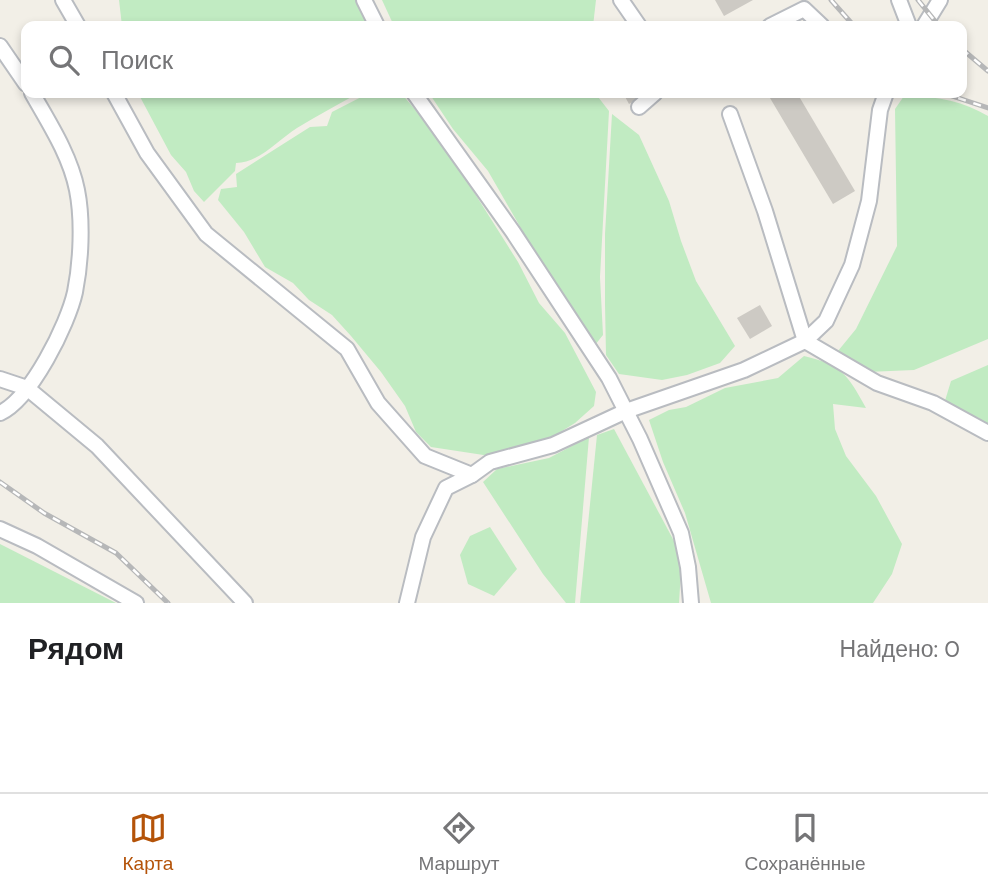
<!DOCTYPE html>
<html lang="ru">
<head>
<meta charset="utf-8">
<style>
  :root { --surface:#fff; --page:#f6f6f6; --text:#202124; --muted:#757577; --line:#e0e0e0; --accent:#b45309 }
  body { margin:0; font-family:"DM Sans",sans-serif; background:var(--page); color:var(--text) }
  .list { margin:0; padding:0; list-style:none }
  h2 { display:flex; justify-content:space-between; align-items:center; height:91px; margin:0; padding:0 28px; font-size:30px }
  h2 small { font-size:23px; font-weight:400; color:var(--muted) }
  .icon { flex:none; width:38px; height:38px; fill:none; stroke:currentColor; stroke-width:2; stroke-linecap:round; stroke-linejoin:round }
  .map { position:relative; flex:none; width:988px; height:603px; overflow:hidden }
  .search { position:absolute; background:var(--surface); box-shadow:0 4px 10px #0003; left:21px; right:21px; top:21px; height:77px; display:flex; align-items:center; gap:18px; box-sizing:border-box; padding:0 24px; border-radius:14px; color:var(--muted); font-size:26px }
  .sheet { height:189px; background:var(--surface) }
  nav { display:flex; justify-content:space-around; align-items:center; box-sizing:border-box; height:98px; border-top:2px solid var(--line); background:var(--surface); font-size:19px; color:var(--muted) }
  nav a { display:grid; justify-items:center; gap:4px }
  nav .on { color:var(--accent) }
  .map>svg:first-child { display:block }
  .green { fill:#c1ebc2 }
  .building { fill:#cdcac4 }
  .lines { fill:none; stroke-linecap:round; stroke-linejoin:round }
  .minor-casing { stroke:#b9bcc1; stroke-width:18 }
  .minor { stroke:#fff; stroke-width:14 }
  .rail-casing { stroke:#b6b7b8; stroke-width:5 }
  .rail { stroke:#fff; stroke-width:2.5; stroke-dasharray:8; stroke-linecap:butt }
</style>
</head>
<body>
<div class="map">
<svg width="988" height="603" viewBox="0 0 988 603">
  <rect width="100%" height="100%" fill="#f2efe7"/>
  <g class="green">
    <polygon points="119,0 357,0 368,26 122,26"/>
    <polygon points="382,0 596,0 593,26 394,26"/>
    <path d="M 138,93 L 359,93 C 338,104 317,116 297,128 C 278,140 259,163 236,163 L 235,171 L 204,202 L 194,191 L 186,172 L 171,155 Z"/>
    <polygon points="369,93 401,93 441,140 518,262 539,303 565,333 596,392 594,406 575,423 549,439 490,456 431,447 416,432 405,406 381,372 351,336 332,315 309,300 293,283 265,267 244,232 218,200 221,189 237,187 236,174 310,127 327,126 332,112"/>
    <polygon points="429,93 595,93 609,111 600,277 603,335 595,345 549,277 488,171 453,129"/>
    <path d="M 904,96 C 933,95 963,101 988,116 L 988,339 L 914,370 L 867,372 L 838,351 L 856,329 L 897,246 L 895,109 Z"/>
    <polygon points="612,114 639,135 669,201 681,241 696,281 735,346 720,363 687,375 662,380 619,374 606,355 605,304 605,234"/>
    <path d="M 804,356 C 842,365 848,375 866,408 L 833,404 L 835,429 L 846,456 L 876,496 L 902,544 L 892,574 L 873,603 L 711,603 L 685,513 L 663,462 L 649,420 L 669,410 L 686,407 L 725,388 L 778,378 Z"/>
    <polygon points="988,365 988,425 979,418 944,404 951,381"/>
    <polygon points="614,429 674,541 681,571 679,603 580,603 597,435"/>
    <polygon points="589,437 575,603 566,603 543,574 483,482 497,469 549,458"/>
    <polygon points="490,527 517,569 494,596 468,584 460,555 470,536"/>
    <polygon points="0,544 116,603 0,603"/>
  </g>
  <g class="building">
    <polygon points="715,0 753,0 724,16"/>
    <polygon points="623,93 640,93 642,96 629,104"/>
    <polygon points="767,93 797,93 855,191 833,204"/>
    <polygon points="760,305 772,326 750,339 737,318"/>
  </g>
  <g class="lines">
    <defs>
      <g id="minor">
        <polyline points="63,0 78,26"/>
        <polyline points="364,0 377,26"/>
        <polyline points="621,0 639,26"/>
        <polyline points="899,0 909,26"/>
        <polyline points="770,26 804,9 822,26"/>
        <polyline points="924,26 940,0"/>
        <polyline points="0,46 26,84"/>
        <polyline points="114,93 147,153 206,234 347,349 378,403 425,456 472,475"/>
        <polyline points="414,93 513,232 609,378 640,439 681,533 688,567 691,603"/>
        <polyline points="639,107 655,93"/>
        <polyline points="730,114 765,211 805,341 877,383 933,403 988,433"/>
        <polyline points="0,379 27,388 97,446 245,603"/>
        <path d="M 0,413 C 31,399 68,324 75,292 C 81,262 83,220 77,190 C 70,155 49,123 32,93"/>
        <polyline points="0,529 37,546 136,603"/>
        <polyline points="407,603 423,537 446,488 472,475 490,462 553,445 626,411 744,370 805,341 826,321 852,265 869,201 880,110 886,93"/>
      </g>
    </defs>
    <use href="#minor" class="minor-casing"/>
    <use href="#minor" class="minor"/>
    <defs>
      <g id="rail">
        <polyline points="831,0 854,26"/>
        <polyline points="918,0 939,26"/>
        <polyline points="962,49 988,71"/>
        <polyline points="943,93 988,108"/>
        <polyline points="0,482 44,513 116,553 168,603"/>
      </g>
    </defs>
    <use href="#rail" class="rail-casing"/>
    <use href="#rail" class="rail"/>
  </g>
</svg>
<div class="search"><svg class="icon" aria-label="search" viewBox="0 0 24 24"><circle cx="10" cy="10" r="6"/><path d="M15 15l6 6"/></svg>Поиск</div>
</div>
<section class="sheet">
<h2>Рядом<small>Найдено: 0</small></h2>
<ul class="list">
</ul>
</section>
<nav>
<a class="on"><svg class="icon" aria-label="map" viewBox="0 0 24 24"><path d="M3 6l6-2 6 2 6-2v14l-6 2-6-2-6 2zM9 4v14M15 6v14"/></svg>Карта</a>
<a><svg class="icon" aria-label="directions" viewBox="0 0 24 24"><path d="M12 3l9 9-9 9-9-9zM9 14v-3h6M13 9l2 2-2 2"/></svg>Маршрут</a>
<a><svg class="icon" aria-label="saved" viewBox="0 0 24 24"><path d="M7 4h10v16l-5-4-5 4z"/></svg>Сохранённые</a>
</nav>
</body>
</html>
